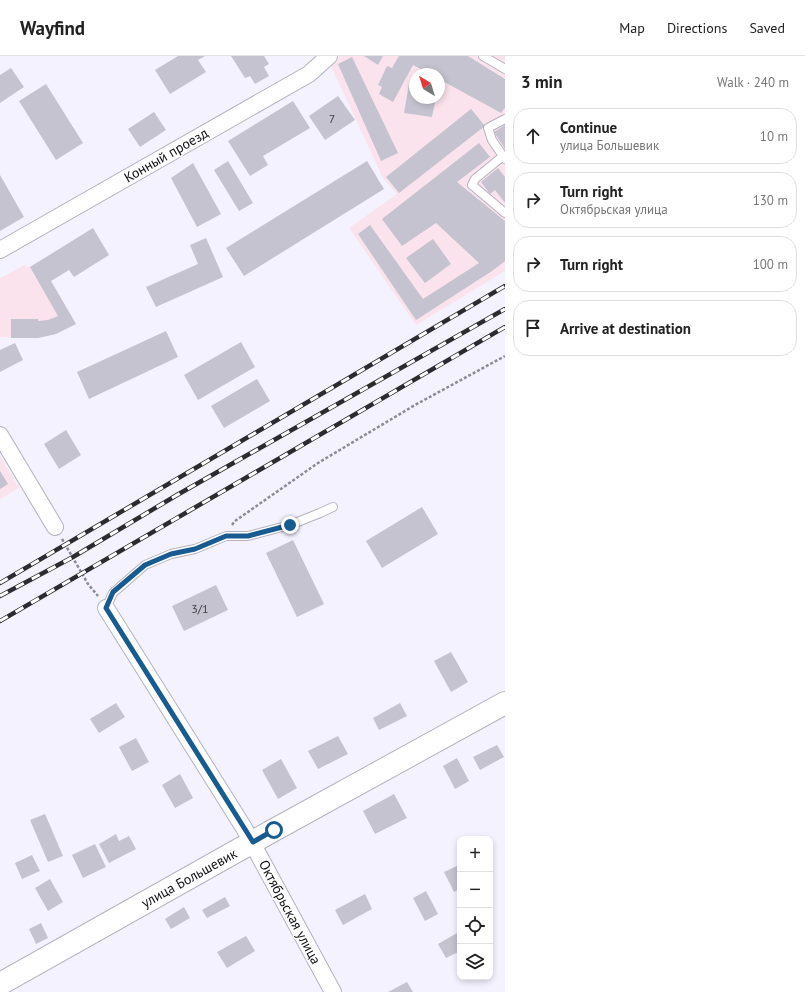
<!DOCTYPE html>
<html lang="en">
<head>
<meta charset="utf-8">
<style>
  :root { --surface:#fff; --page:#f2f2f2; --text:#222; --muted:#767676; --line:#e0e0e0 }
  body { margin:0; font-family:"PT Sans",sans-serif; background:var(--page); color:var(--text) }
  .controls { position:absolute; right:12px; bottom:12px; display:grid; overflow:hidden; border-radius:8px; box-shadow:0 2px 6px #0003 }
  .controls button { width:36px; height:36px; display:grid; place-items:center; padding:0; border:0; border-bottom:1px solid var(--line); background:var(--surface); color:var(--text); font:20px sans-serif }
  .compass { position:absolute; left:409px; top:12px; width:36px; height:36px; border-radius:50%; background:var(--surface); box-shadow:0 2px 6px #0003; rotate:322deg }
  .stop { position:absolute; width:12px; height:12px; margin:-9px; border:3px solid #175b90; border-radius:50%; background:#fff }
  .stop.end { background:#175b90; border-color:#fff; box-shadow:0 1px 4px #0008 }
  .list { margin:0; padding:0; list-style:none }
  h2 { display:flex; justify-content:space-between; align-items:center; height:52px; margin:0; padding:0 16px; font-size:17px }
  h2 small { font-size:13px; font-weight:400; color:var(--muted) }
  .list li { display:grid; grid-template-columns:26px 1fr auto; gap:12px; align-items:center; box-sizing:border-box; height:56px; margin:0 8px 8px; padding:0 8px; border:1px solid var(--line); border-radius:16px }
  .list b { display:block; font-size:15px; white-space:nowrap }
  .list p { margin:0; font-size:13px; white-space:nowrap; color:var(--muted) }
  .list em { font-size:13px; font-style:normal; color:var(--muted) }
  .icon { flex:none; width:22px; height:22px; fill:none; stroke:currentColor; stroke-width:2; stroke-linecap:round; stroke-linejoin:round }
  .map { position:relative; flex:none; width:505px; height:936px; overflow:hidden }
  header { display:flex; align-items:center; gap:24px; box-sizing:border-box; height:56px; padding:0 20px; background:var(--surface); border-bottom:1px solid var(--line) }
  header strong { font-size:19px }
  nav { display:flex; gap:22px; margin-inline-start:auto; font-size:14px }
  main { display:flex }
  aside { flex:1; background:var(--surface) }
  .map>svg:first-child { display:block }
  .industrial { fill:#fbe3ed; fill-rule:evenodd }
  .building { fill:#c5c3cf }
  .lines { fill:none; stroke-linecap:round; stroke-linejoin:round }
  .service-casing { stroke:#b4b2be; stroke-width:10 }
  .minor-casing { stroke:#b4b2be; stroke-width:18 }
  .primary-casing { stroke:#b4b2be; stroke-width:24 }
  .path { stroke:#8c8b93; stroke-width:2.5; stroke-dasharray:3 2; stroke-linecap:butt }
  .service { stroke:#fff; stroke-width:8 }
  .minor { stroke:#fff; stroke-width:16 }
  .primary { stroke:#fff; stroke-width:22 }
  .rail-casing { stroke:#2c2b30; stroke-width:4.5 }
  .rail { stroke:#fff; stroke-width:3; stroke-dasharray:9; stroke-linecap:butt }
  .route { stroke:#175b90; stroke-width:5 }
  .labels { text-anchor:middle; dominant-baseline:central; stroke-width:3; stroke-linejoin:round; paint-order:stroke }
  .number-label { font-size:12px; fill:#3e3d43 }
  .street-label { font-size:14px; fill:#111014; stroke:#fff }
</style>
</head>
<body>
<header>
<strong>Wayfind</strong>
<nav><a>Map</a><a>Directions</a><a>Saved</a></nav>
</header>
<main>
<div class="map">
<svg width="505" height="936" viewBox="0 0 505 936">
  <rect width="100%" height="100%" fill="#f4f2fe"/>
  <g class="industrial">
    <path d="M 341,0 L 505,0 L 505,215 L 416,269 L 349,172 L 397,138 L 383,122 L 330,8 ZM 415,18 L 439,18 L 439,42 L 415,42 Z"/>
    <polygon points="44,202 56,222 51,225 76,268 56,278 38,282 0,281 0,222 25,209 30,211"/>
    <polygon points="0,400 19,432 0,443"/>
  </g>
  <g class="building">
    <polygon points="178,0 205,0 198,4 206,16 170,38 155,14"/>
    <polygon points="231,0 264,0 269,8 264,11 269,20 255,28 250,20 245,22"/>
    <polygon points="364,0 383,0 378,9"/>
    <polygon points="399,0 468,0 505,23 505,52 501,57 439,23 439,18 430,18 413,9 393,46 379,38 382,31 378,29 387,10 392,12"/>
    <polygon points="352,1 398,97 381,105 338,8"/>
    <polygon points="11,12 24,31 0,47 0,19"/>
    <polygon points="46,28 83,87 56,104 19,45"/>
    <polygon points="409,28 415,29 415,42 436,42 432,61 404,57"/>
    <polygon points="338,40 355,64 325,84 309,60"/>
    <polygon points="293,45 310,72 263,100 268,109 250,120 228,85"/>
    <polygon points="471,53 485,70 399,137 386,121"/>
    <polygon points="154,56 166,74 140,91 128,73"/>
    <polygon points="505,69 505,93 494,76"/>
    <polygon points="479,87 490,101 457,126 505,165 505,205 492,215 416,264 358,178 370,169 423,243 479,207 436,167 402,190 382,163"/>
    <polygon points="228,105 253,147 239,155 214,114"/>
    <polygon points="367,105 384,133 244,220 226,192"/>
    <polygon points="193,107 221,158 197,171 171,122"/>
    <polygon points="498,112 505,121 505,147 495,134 490,138 481,126"/>
    <polygon points="0,119 24,161 0,175"/>
    <polygon points="93,172 109,199 74,221 69,214 51,225 76,268 56,278 38,282 11,282 11,263 38,263 38,265 48,264 58,260 30,211"/>
    <polygon points="206,182 223,221 156,251 146,231 198,208 190,189"/>
    <polygon points="433,183 451,208 425,227 406,202"/>
    <polygon points="166,275 178,301 89,343 77,316"/>
    <polygon points="241,286 255,311 198,344 184,319"/>
    <polygon points="15,287 23,304 0,316 0,294"/>
    <polygon points="257,323 270,345 224,372 211,350"/>
    <polygon points="66,374 81,399 59,413 44,388"/>
    <polygon points="0,415 8,428 0,433"/>
    <polygon points="422,451 438,478 382,512 366,485"/>
    <polygon points="293,484 324,548 297,561 266,497"/>
    <polygon points="216,529 228,554 184,575 172,550"/>
    <polygon points="451,596 468,626 451,636 434,605"/>
    <polygon points="116,647 125,661 99,677 90,663"/>
    <polygon points="400,647 407,660 379,674 373,662"/>
    <polygon points="338,680 348,698 318,713 308,695"/>
    <polygon points="136,682 149,706 132,715 119,691"/>
    <polygon points="497,689 504,701 480,714 473,701"/>
    <polygon points="457,702 469,725 455,733 443,710"/>
    <polygon points="281,703 297,732 278,743 262,714"/>
    <polygon points="180,718 193,742 175,752 162,729"/>
    <polygon points="394,738 407,762 375,778 363,755"/>
    <polygon points="45,758 63,800 48,806 30,764"/>
    <polygon points="116,778 119,785 129,780 136,793 109,807 99,788"/>
    <polygon points="95,788 106,811 83,822 72,799"/>
    <polygon points="32,799 40,815 22,823 15,807"/>
    <polygon points="459,809 460,811 460,833 454,836 444,816"/>
    <polygon points="50,823 63,846 48,855 35,832"/>
    <polygon points="426,835 438,858 425,865 413,842"/>
    <polygon points="365,838 372,853 343,869 335,854"/>
    <polygon points="225,841 230,850 207,862 202,854"/>
    <polygon points="184,851 190,862 171,873 165,863"/>
    <polygon points="41,867 48,882 36,888 29,873"/>
    <polygon points="457,877 460,882 460,895 446,902 438,888"/>
    <polygon points="246,880 255,895 227,912 217,896"/>
    <polygon points="407,926 413,936 388,936"/>
  </g>
  <g class="lines">
    <defs>
      <g id="service">
        <polyline points="483,0 505,13"/>
        <polyline points="505,63 488,72 492,84 505,103"/>
        <polyline points="503,100 475,123 472,129 505,157"/>
        <polyline points="106,552 113,537 145,509 171,498 195,493 226,480 248,480 290,469 320,457 333,451"/>
      </g>
      <g id="minor">
        <polyline points="0,194 309,18 329,0"/>
        <polyline points="0,379 55,471"/>
        <polyline points="106,552 244,772 333,936"/>
      </g>
      <polyline id="primary" points="0,928 274,774 505,647"/>
    </defs>
    <use href="#service" class="service-casing"/>
    <use href="#minor" class="minor-casing"/>
    <use href="#primary" class="primary-casing"/>
    <g class="path">
      <polyline points="232,469 235,465 318,407 415,349 505,300"/>
      <polyline points="62,483 88,528 98,540"/>
    </g>
    <use href="#service" class="service"/>
    <use href="#minor" class="minor"/>
    <use href="#primary" class="primary"/>
    <defs>
      <g id="rail">
        <polyline points="0,527 505,230"/>
        <polyline points="0,540 73,501 177,439 505,253"/>
        <polyline points="0,565 505,271"/>
      </g>
    </defs>
    <use href="#rail" class="rail-casing"/>
    <use href="#rail" class="rail"/>
  </g>
  <g class="lines">
    <polyline class="route" points="274,774 253,786 106,552 113,536 145,509 171,498 195,493 226,480 248,480 290,469"/>
  </g>
  <g class="labels">
    <g class="number-label">
      <text x="332" y="62">7</text>
      <text x="200" y="552">3/1</text>
    </g>
    <g class="street-label">
      <text transform="translate(166 99) rotate(-30)">Конный проезд</text>
      <text transform="translate(189 822) rotate(-29)">улица Большевик</text>
      <text transform="translate(290 856) rotate(62)">Октябрьская улица</text>
    </g>
  </g>
</svg>
<div class="controls">
<button>+</button>
<button>−</button>
<button><svg class="icon" aria-label="locate" viewBox="0 0 24 24"><circle cx="12" cy="12" r="6"/><path d="M12 2v4M12 18v4M2 12h4M18 12h4"/></svg></button>
<button><svg class="icon" aria-label="layers" viewBox="0 0 24 24"><path d="M12 4l9 5-9 5-9-5zM3 14l9 5 9-5"/></svg></button>
</div>
<svg class="compass" viewBox="-18 -18 36 36"><path d="M0-13l5 13h-10z" fill="#e53935"/><path d="M0 13l5-13h-10z" fill="#767676"/></svg>
<div class="stop" style="left:274px;top:774px"></div>
<div class="stop end" style="left:290px;top:469px"></div>
</div>
<aside>
<h2>3 min<small>Walk · 240 m</small></h2>
<ul class="list">
<li><svg class="icon" aria-label="ahead" viewBox="0 0 24 24"><path d="M12 20V5M6 11l6-6 6 6"/></svg><div><b>Continue</b><p>улица Большевик</p></div><em>10 m</em></li>
<li><svg class="icon" aria-label="right" viewBox="0 0 24 24"><path d="M7 20v-9h11M14 6l5 5-5 5"/></svg><div><b>Turn right</b><p>Октябрьская улица</p></div><em>130 m</em></li>
<li><svg class="icon" aria-label="right" viewBox="0 0 24 24"><path d="M7 20v-9h11M14 6l5 5-5 5"/></svg><div><b>Turn right</b></div><em>100 m</em></li>
<li><svg class="icon" aria-label="arrive" viewBox="0 0 24 24"><path d="M6 21V4h12l-3 4 3 4H6"/></svg><div><b>Arrive at destination</b></div></li>
</ul>
</aside>
</main>
</body>
</html>
